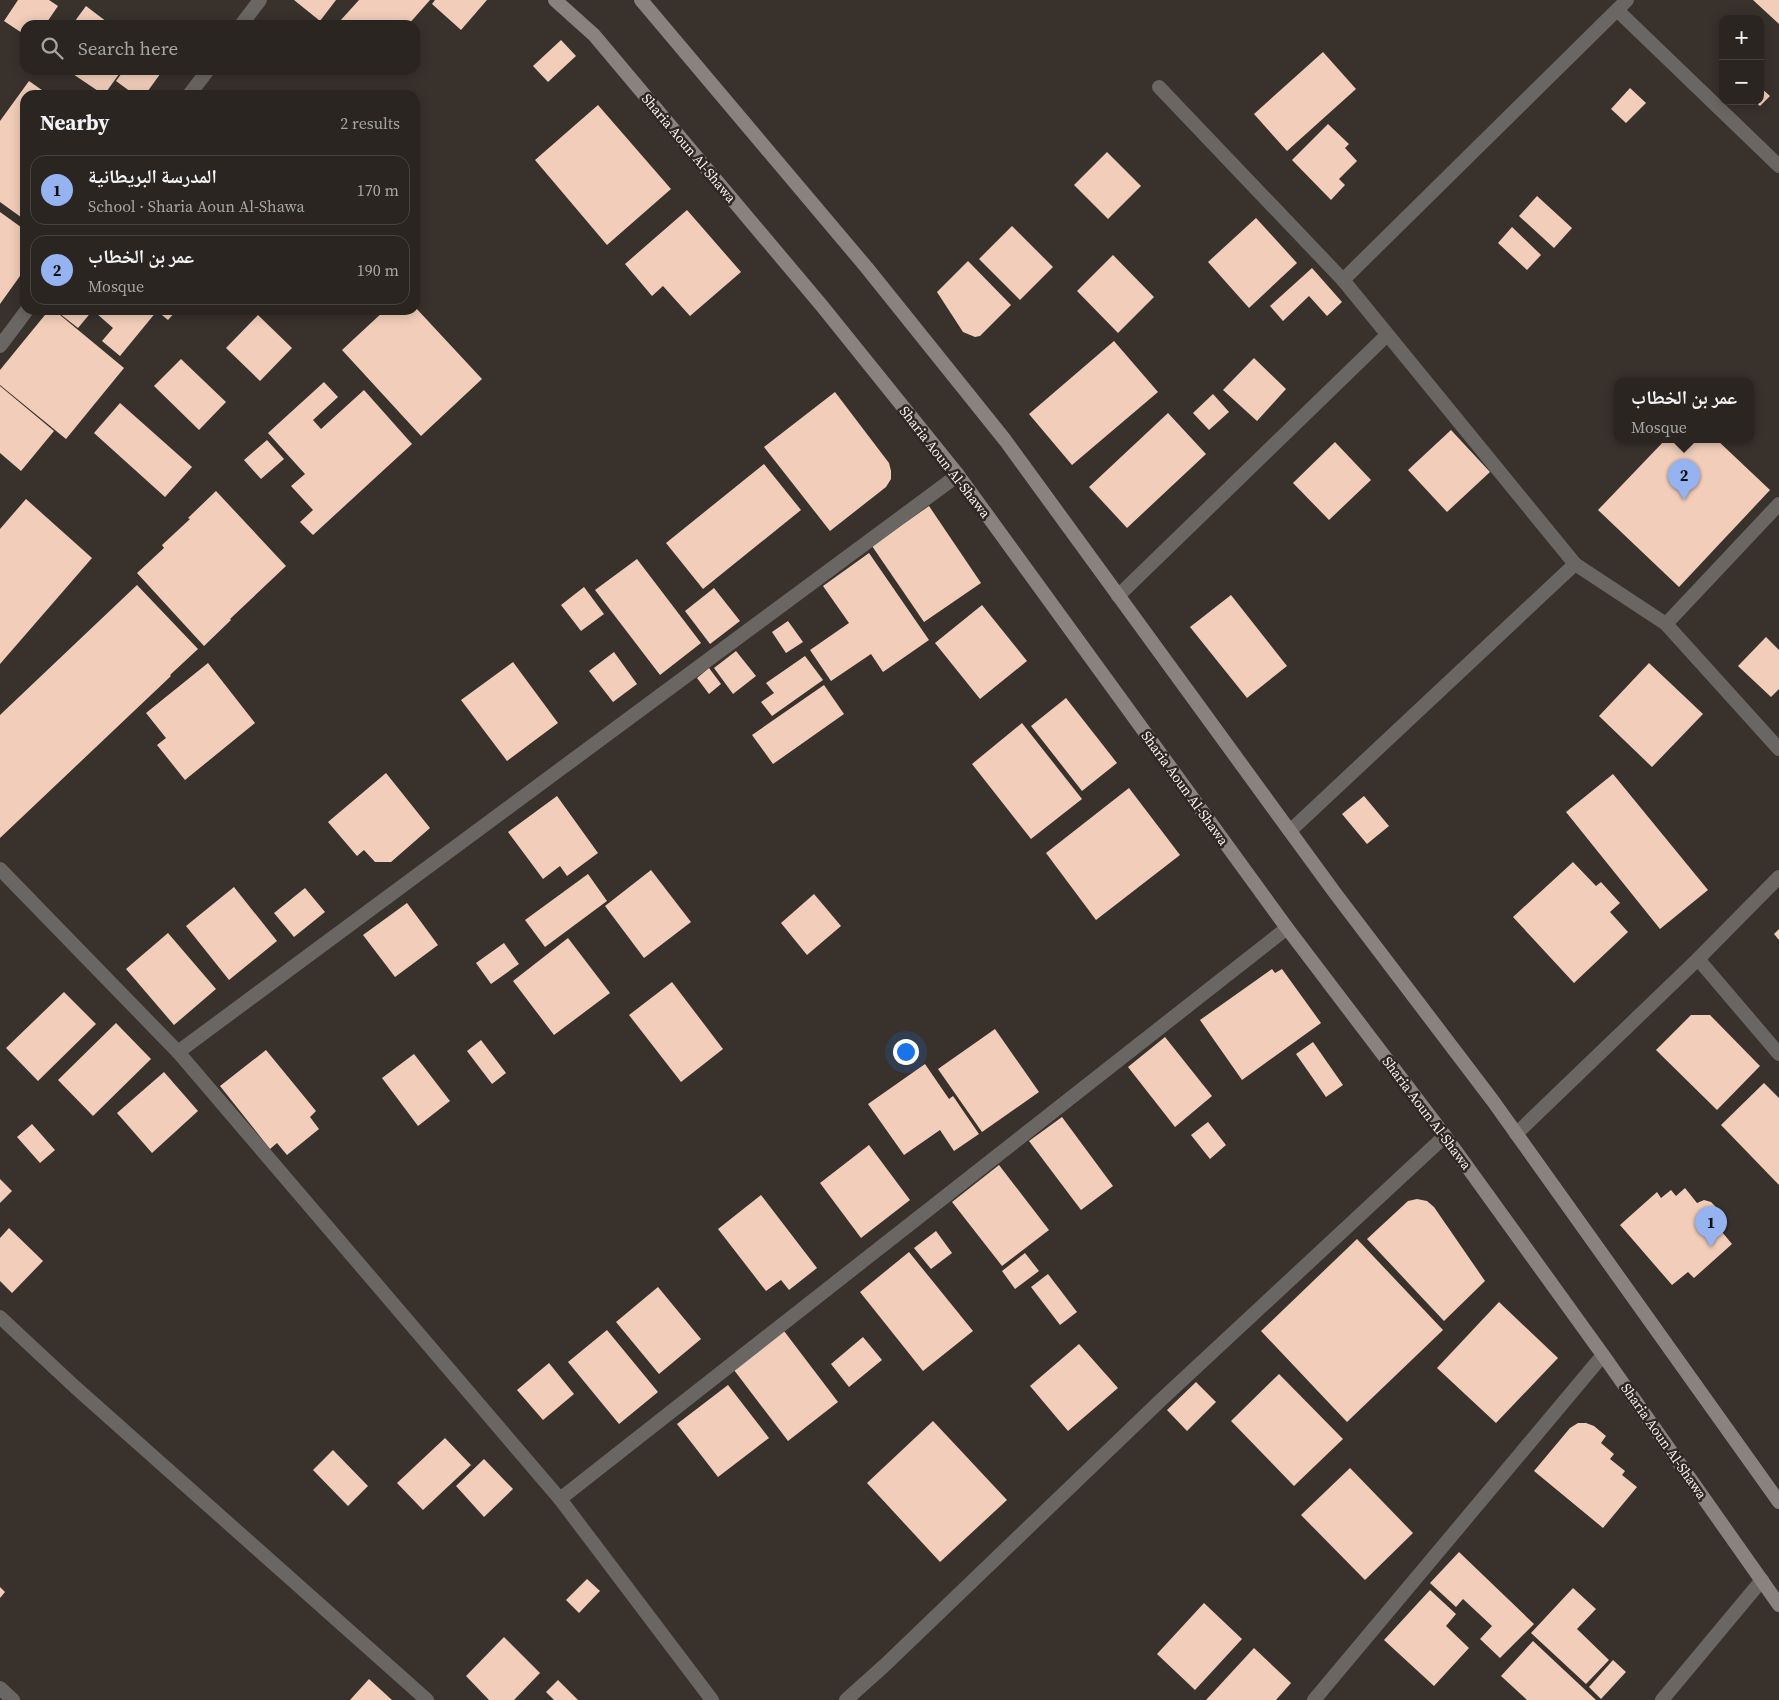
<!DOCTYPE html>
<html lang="en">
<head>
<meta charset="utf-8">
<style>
  :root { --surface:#2a2521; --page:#322d2a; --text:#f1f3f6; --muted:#a5a5a5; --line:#46423f; --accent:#95b2f1 }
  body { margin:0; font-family:"Source Serif 4","Noto Naskh Arabic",serif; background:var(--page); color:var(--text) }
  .controls { position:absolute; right:15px; top:15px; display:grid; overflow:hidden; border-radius:10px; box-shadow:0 2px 12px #0003 }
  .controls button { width:45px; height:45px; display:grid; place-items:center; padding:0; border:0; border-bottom:1px solid var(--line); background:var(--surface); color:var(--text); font:25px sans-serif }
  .you { position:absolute; left:905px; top:1051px; width:18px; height:18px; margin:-12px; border:4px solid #fff; border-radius:50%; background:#1a73e8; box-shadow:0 0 0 8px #1a73e833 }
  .badge { display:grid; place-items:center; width:32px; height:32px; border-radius:50%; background:var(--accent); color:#111; font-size:16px; font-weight:700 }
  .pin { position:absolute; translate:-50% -41px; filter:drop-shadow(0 1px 2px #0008) }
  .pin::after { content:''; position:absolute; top:26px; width:18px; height:15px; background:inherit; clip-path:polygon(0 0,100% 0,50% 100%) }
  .popup { position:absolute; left:1614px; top:378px; width:140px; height:65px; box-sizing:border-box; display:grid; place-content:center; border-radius:10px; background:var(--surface); filter:drop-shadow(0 1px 4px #0005); font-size:16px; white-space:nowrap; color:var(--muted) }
  .popup b { font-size:19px; color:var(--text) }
  .popup::after { content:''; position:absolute; left:50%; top:100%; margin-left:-10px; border:10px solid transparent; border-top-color:var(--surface) }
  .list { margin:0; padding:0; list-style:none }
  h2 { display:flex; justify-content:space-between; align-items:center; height:65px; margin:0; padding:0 20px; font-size:21px }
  h2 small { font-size:16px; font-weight:400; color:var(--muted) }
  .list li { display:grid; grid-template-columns:32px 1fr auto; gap:15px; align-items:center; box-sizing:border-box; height:70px; margin:0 10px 10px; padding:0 10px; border:1px solid var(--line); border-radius:15px }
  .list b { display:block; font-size:19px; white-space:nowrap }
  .list p { margin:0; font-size:16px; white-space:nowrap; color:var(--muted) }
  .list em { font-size:16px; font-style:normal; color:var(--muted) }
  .icon { flex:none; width:28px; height:28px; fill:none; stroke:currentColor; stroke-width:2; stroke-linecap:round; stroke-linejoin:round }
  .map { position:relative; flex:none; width:1779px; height:1700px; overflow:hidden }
  .search { position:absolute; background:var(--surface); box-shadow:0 2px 12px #0003; left:20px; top:20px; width:400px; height:55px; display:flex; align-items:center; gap:12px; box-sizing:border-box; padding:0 18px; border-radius:15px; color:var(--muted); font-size:19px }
  .panel { position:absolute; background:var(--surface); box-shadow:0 2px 12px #0003; left:20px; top:90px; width:400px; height:225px; border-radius:15px }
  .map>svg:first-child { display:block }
  .building { fill:#f2ceba }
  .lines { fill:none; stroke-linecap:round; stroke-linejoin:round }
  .service { stroke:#6a6664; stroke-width:14 }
  .minor { stroke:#6a6664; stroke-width:14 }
  .secondary { stroke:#89827f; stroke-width:14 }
  .labels { text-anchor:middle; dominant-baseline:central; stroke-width:5; stroke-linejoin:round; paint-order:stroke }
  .street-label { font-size:14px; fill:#f7f2ef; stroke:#2e2723 }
</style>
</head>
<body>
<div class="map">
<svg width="1779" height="1700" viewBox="0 0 1779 1700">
  <rect width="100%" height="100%" fill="#38312c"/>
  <g class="building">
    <polygon points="18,0 49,0 58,6 45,25 25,25 25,35 4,21"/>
    <polygon points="294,0 336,0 320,21"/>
    <polygon points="359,0 430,0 408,25 344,25 340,21"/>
    <polygon points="435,0 487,0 461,30 432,4"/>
    <polygon points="1753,0 1779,0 1779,24"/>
    <polygon points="86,6 111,25 72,25"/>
    <polygon points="561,40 576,56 548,82 533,66"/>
    <polygon points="1323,52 1356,89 1287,151 1254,114"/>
    <polygon points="67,70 122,70 104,95"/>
    <polygon points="124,70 163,70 145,95 135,95 116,81"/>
    <polygon points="29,81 49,95 25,95 25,220 0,202 0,121"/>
    <polygon points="1760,87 1770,96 1760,106 1754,101 1760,101"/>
    <polygon points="1630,88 1646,103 1626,123 1611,109"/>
    <polygon points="598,105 671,189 607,245 535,160"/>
    <polygon points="1328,124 1349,144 1345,148 1357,161 1339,179 1345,185 1331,200 1292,160"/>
    <polygon points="1107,152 1141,186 1108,219 1074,185"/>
    <polygon points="1537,196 1572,228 1554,248 1519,216"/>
    <polygon points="687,210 741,272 690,316 663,286 652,296 625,264"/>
    <polygon points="0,212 25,230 25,269 0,304"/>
    <polygon points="1256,218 1297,263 1249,308 1208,262"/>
    <polygon points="1012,226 1053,267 1020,300 979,259"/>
    <polygon points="1512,227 1541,255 1527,270 1498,243"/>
    <polygon points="1113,255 1154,297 1118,333 1077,291"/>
    <polygon points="968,261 1011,305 980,336 975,337 963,332 937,292"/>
    <polygon points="1312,268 1342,302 1327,316 1309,296 1283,321 1270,306"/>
    <polygon points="415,307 482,379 421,436 342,350 385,310 415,310"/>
    <polygon points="49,310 54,310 124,368 66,439 0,385 0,370"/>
    <polygon points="55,310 93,310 78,328"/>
    <polygon points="99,310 177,310 168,320 157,311 120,356 102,341 113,328 96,313"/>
    <polygon points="258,315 292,348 260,381 226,348"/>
    <polygon points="1114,341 1158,392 1072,465 1029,414"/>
    <polygon points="1254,358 1286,389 1257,421 1223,390"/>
    <polygon points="181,359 226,402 199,430 154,386"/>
    <polygon points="324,382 338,397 313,420 321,429 364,390 412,444 313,535 300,522 313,510 291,486 305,474 268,433"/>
    <polygon points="0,386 54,431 21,471 0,453"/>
    <polygon points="835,392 889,463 891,471 891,479 886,487 830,531 764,447"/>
    <polygon points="1213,394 1229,412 1209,430 1193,413"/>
    <polygon points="120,403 192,467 165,497 94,433"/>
    <polygon points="1168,413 1206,454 1127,528 1089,487"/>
    <polygon points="1451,430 1490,472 1447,512 1408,470"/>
    <polygon points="1666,439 1716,439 1770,490 1679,587 1598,510"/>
    <polygon points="267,440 284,459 261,479 244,460"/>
    <polygon points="1335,442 1371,480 1329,520 1293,483"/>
    <polygon points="764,464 801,510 703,589 666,543"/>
    <polygon points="216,491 286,566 230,619 231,620 204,646 137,573 164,548 162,545 190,519 188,518"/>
    <polygon points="26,499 92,558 0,664 0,529"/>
    <polygon points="929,506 981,583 924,622 872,546"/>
    <polygon points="869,553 929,640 883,672 871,654 831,681 810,650 849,623 823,586"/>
    <polygon points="637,559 701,643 660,675 595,590"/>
    <polygon points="137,585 198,649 170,675 171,676 0,838 0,715"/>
    <polygon points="584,587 604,614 581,631 561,605"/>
    <polygon points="714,588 740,621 710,644 685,611"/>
    <polygon points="1231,595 1287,666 1247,698 1190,627"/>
    <polygon points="982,605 1027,661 980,699 935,643"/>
    <polygon points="788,621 803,642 786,653 772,632"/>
    <polygon points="1766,637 1779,650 1779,689 1771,697 1738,666"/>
    <polygon points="736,651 756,676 733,694 714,668"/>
    <polygon points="614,652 637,684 613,702 589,671"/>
    <polygon points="805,656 823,680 772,716 761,702 774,693 766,683"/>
    <polygon points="513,662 558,723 507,761 461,700"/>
    <polygon points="208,663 255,723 185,780 157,745 166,738 146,713"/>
    <polygon points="1649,663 1703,714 1652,767 1599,716"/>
    <polygon points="709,668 721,684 709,694 697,678"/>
    <polygon points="824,685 844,714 773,764 752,735"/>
    <polygon points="1066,698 1117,763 1082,791 1031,726"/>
    <polygon points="1022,723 1082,799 1031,839 972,764"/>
    <polygon points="386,773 430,828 391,862 375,862 364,850 357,856 328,822"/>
    <polygon points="1613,774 1708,890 1660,929 1566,812"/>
    <polygon points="1129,788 1180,855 1096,920 1046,853"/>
    <polygon points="557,796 598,853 567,876 560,866 543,879 508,832"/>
    <polygon points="1364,796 1389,826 1367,844 1342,814"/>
    <polygon points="1573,862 1596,886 1601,882 1620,903 1610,912 1628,932 1574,983 1513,917"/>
    <polygon points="651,870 691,922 644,958 605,906"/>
    <polygon points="588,874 607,901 545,947 525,920"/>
    <polygon points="234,887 277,941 229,980 186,926"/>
    <polygon points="305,888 325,912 294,937 274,913"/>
    <polygon points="814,894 841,926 807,955 781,923"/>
    <polygon points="407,903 438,945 395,977 363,935"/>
    <polygon points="1779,929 1779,940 1774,934"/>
    <polygon points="168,933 216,989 174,1025 126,969"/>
    <polygon points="568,938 610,993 554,1035 513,981"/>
    <polygon points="504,943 519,964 491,984 476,963"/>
    <polygon points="1272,969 1275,973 1282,969 1321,1023 1242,1080 1200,1020"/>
    <polygon points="672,982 723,1049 681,1082 629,1015"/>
    <polygon points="64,992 96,1024 38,1081 6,1048"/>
    <polygon points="1691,1015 1710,1015 1760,1066 1717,1110 1656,1050"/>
    <polygon points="116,1023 151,1059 93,1116 58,1080"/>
    <polygon points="995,1029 1039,1092 982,1132 938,1069"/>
    <polygon points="1165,1037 1212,1096 1175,1127 1128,1067"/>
    <polygon points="481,1040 506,1073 492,1084 467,1051"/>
    <polygon points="1313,1042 1343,1085 1326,1097 1296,1054"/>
    <polygon points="266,1050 316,1111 310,1117 319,1129 287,1155 277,1143 270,1149 220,1086"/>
    <polygon points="414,1054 450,1101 418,1126 382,1078"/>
    <polygon points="925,1064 949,1099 953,1096 979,1134 954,1151 940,1130 904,1155 868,1104"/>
    <polygon points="164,1072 198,1111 152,1153 117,1113"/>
    <polygon points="1764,1083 1779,1098 1779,1185 1721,1125"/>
    <polygon points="1062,1117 1113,1186 1081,1210 1029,1141"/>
    <polygon points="1208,1122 1226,1145 1210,1159 1191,1135"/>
    <polygon points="32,1124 55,1150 40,1163 17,1137"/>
    <polygon points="869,1145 910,1200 861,1238 820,1183"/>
    <polygon points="999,1165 1049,1230 1002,1266 952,1202"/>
    <polygon points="0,1179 12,1191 0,1203"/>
    <polygon points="1685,1188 1697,1203 1704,1200 1711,1202 1716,1207 1717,1215 1713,1221 1732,1244 1694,1278 1688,1272 1672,1285 1620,1225 1657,1192 1661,1198 1671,1190 1676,1196"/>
    <polygon points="761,1195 817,1268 789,1290 781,1280 766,1291 718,1229"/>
    <polygon points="1417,1199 1427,1201 1434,1207 1485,1281 1444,1321 1367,1239 1408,1201"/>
    <polygon points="9,1228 43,1261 12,1293 0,1281 0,1238"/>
    <polygon points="936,1231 952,1253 931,1269 914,1248"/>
    <polygon points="1357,1239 1443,1330 1347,1422 1261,1331"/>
    <polygon points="909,1252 973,1331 923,1371 860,1292"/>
    <polygon points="1025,1253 1039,1271 1015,1289 1002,1271"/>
    <polygon points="1048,1274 1077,1312 1060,1325 1031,1287"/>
    <polygon points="658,1287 701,1339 659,1374 616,1322"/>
    <polygon points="1499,1302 1558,1358 1496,1423 1437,1368"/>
    <polygon points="607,1330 658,1392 619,1424 568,1362"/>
    <polygon points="784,1331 838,1402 788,1441 734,1370"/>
    <polygon points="863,1337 882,1360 849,1387 831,1364"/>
    <polygon points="1079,1344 1118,1388 1068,1431 1030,1386"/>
    <polygon points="549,1363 574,1394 543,1420 517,1390"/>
    <polygon points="1279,1374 1343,1439 1294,1486 1231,1421"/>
    <polygon points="1196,1382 1216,1402 1187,1431 1167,1410"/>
    <polygon points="728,1385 769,1438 718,1477 677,1424"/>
    <polygon points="933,1421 1007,1500 940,1562 867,1483"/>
    <polygon points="1578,1423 1586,1423 1594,1426 1606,1436 1601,1443 1614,1454 1610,1459 1625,1471 1622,1475 1637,1487 1603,1528 1534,1471 1570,1428"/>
    <polygon points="445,1438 471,1465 423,1510 397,1483"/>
    <polygon points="333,1450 368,1486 348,1506 313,1470"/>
    <polygon points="484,1459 513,1489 484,1517 456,1486"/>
    <polygon points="1350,1468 1413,1533 1365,1580 1301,1515"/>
    <polygon points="1459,1552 1534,1624 1500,1658 1480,1639 1492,1626 1463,1599 1456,1607 1430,1583"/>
    <polygon points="587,1579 600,1591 579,1613 566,1600"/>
    <polygon points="0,1587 5,1592 0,1598"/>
    <polygon points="1573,1588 1596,1609 1577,1629 1609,1660 1586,1684 1531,1633"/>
    <polygon points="1430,1590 1456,1614 1446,1626 1469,1648 1434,1686 1384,1640"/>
    <polygon points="1204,1603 1242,1639 1195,1690 1157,1654"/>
    <polygon points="504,1637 540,1673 514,1700 489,1700 466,1676"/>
    <polygon points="1533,1641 1596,1700 1527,1700 1501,1676"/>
    <polygon points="1254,1648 1291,1683 1276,1700 1206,1700"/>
    <polygon points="1613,1660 1626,1672 1601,1699 1589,1687"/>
    <polygon points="369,1679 392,1700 350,1700"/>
    <polygon points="558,1680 578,1700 554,1700 546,1692"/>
  </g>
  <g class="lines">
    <g class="service">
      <polyline points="241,25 260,0"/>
      <polyline points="189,95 208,70"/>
      <polyline points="0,346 27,310"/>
      <polyline points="1290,831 1575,564"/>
      <polyline points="0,869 178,1052 560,1499 712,1700"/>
      <polyline points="178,1052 958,475"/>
      <polyline points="0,1317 75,1387 427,1700"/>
      <polyline points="560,1499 1287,928"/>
      <polyline points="0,1688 13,1700"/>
      <polyline points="1314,1700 1603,1355"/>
      <polyline points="1662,1700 1762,1580"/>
    </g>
    <g class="minor">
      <polyline points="1617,10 1779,166"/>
      <polyline points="1159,87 1343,280 1575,564 1666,624 1779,749"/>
      <polyline points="1343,280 1627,0"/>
      <polyline points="1118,596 1387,335"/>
      <polyline points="1666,624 1779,504"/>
      <polyline points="1698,959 1779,1054"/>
      <polyline points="1516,1134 1698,959 1779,877"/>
      <polyline points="846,1700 885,1665 1162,1399 1445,1136"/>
    </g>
    <g class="secondary">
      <polyline points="555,0 594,35 822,306 958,475 1287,928 1445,1136 1603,1355 1779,1605"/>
      <polyline points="641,0 867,268 1005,440 1335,893 1493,1101 1779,1502"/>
    </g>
  </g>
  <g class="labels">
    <g class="street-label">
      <text transform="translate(689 148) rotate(50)">Sharia Aoun Al-Shawa</text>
      <text transform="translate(945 462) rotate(52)">Sharia Aoun Al-Shawa</text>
      <text transform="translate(1185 788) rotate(54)">Sharia Aoun Al-Shawa</text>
      <text transform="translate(1427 1113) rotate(53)">Sharia Aoun Al-Shawa</text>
      <text transform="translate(1664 1441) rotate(55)">Sharia Aoun Al-Shawa</text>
    </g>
  </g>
</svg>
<div class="controls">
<button>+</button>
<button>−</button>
</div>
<div class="you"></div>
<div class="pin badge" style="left:1711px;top:1247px">1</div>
<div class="pin badge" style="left:1684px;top:500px">2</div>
<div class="popup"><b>عمر بن الخطاب</b>Mosque</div>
<div class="search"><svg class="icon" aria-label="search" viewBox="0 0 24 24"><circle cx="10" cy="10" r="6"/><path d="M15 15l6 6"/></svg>Search here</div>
<section class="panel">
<h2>Nearby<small>2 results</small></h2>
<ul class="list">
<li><span class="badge">1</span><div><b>المدرسة البريطانية</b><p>School · Sharia Aoun Al-Shawa</p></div><em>170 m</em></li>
<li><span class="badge">2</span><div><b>عمر بن الخطاب</b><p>Mosque</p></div><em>190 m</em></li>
</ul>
</section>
</div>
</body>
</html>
